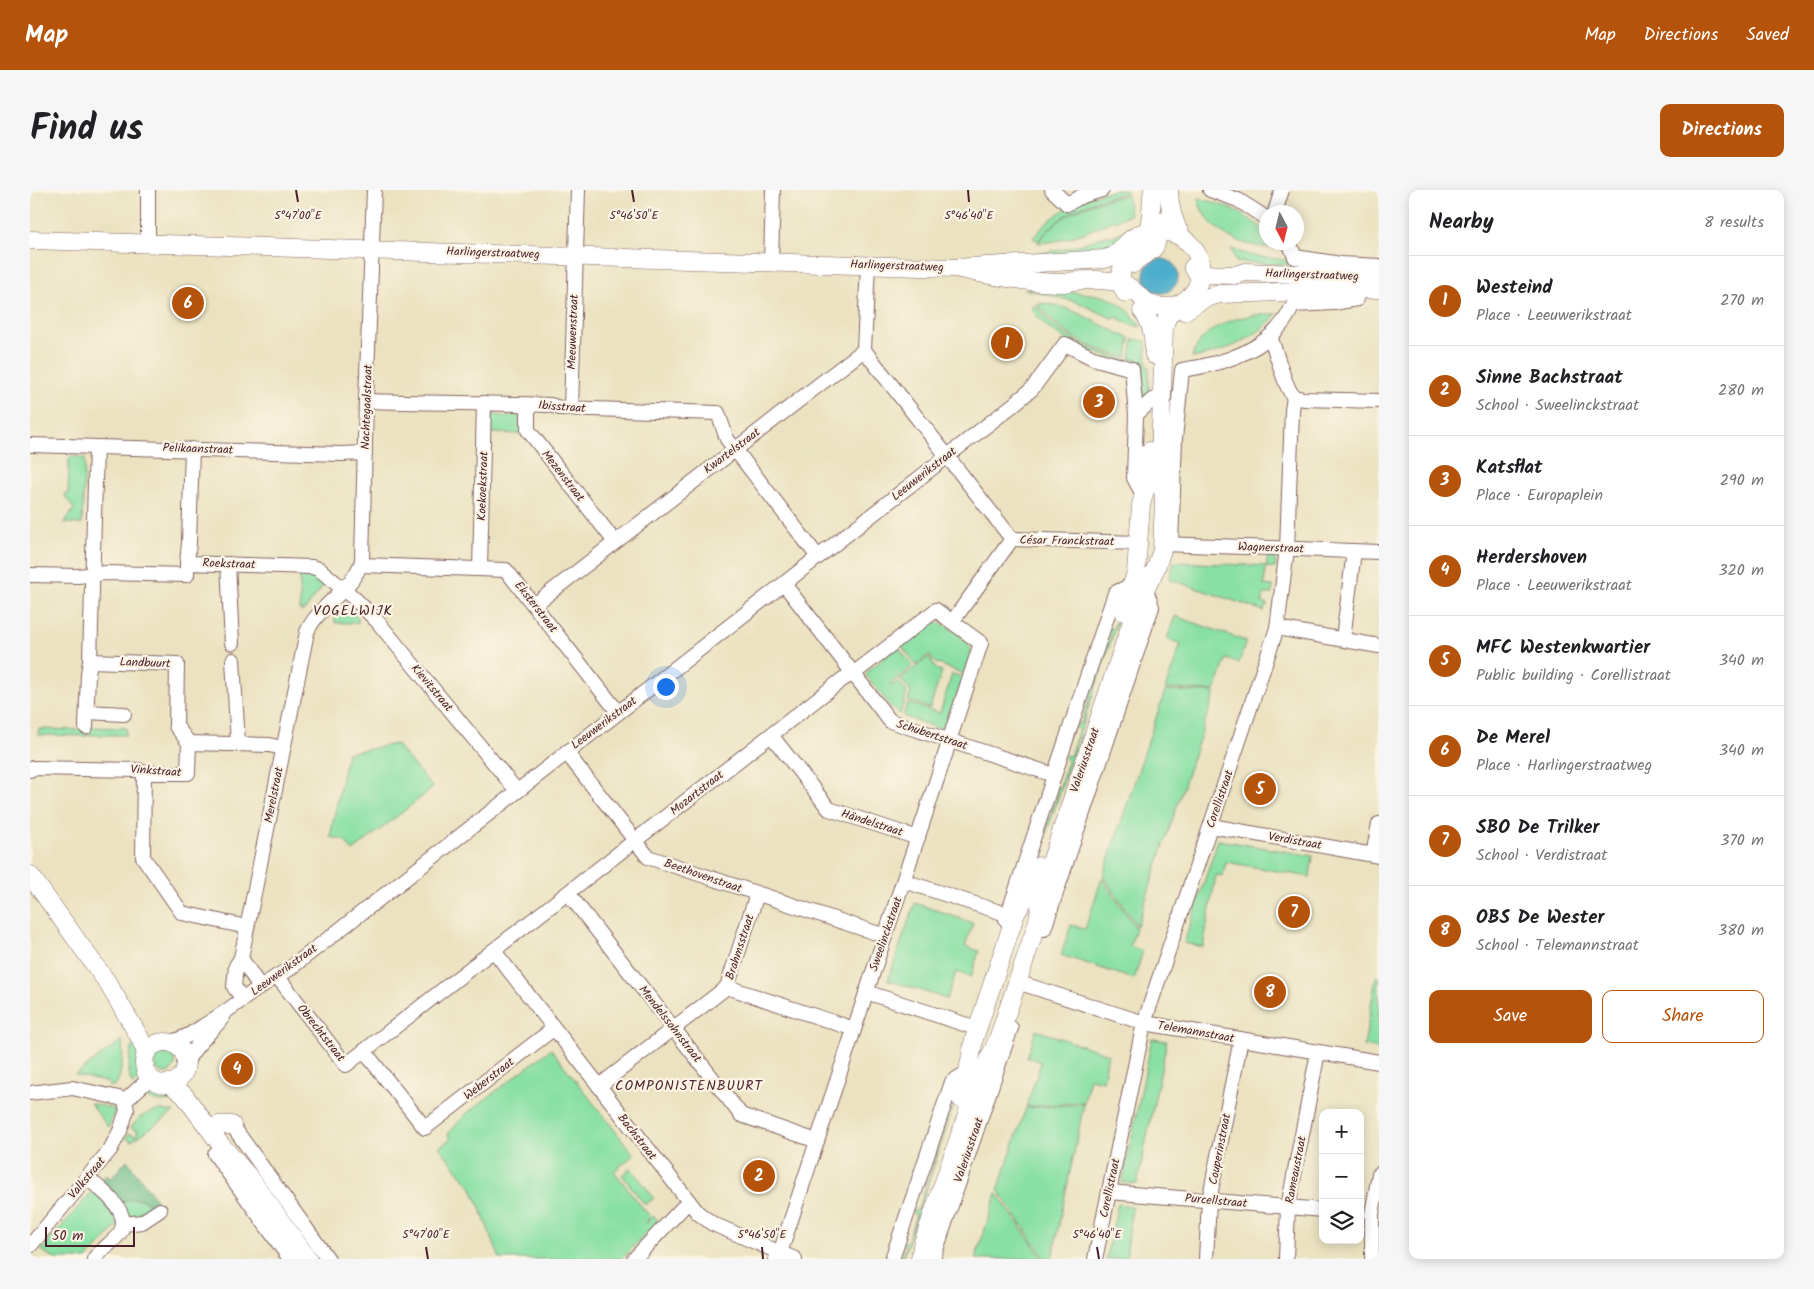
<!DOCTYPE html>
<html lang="en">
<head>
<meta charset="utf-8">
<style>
  :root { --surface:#fff; --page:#f6f6f6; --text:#202124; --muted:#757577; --line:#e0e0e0; --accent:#b45309 }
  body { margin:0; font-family:Kalam,sans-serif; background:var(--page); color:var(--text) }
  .controls { position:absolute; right:15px; bottom:15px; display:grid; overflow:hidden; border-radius:10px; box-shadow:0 2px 12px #0003 }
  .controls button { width:45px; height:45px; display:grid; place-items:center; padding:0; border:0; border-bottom:1px solid var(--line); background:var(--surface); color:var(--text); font:25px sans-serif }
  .compass { position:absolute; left:1229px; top:15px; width:45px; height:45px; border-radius:50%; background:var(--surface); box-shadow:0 2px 12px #0003; rotate:173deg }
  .scale { position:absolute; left:15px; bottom:12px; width:90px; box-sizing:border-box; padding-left:5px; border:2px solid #4a1f2b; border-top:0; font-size:14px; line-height:18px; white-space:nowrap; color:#4a1f2b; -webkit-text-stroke:4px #fcf5e5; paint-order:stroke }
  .you { position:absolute; left:635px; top:496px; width:18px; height:18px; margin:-12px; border:4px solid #fff; border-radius:50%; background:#1a73e8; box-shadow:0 0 0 8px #1a73e833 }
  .badge { display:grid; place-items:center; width:32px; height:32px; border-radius:50%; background:var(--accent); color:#fff; font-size:16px; font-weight:700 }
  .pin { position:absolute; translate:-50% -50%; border:2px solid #fff; box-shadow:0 1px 5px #0006 }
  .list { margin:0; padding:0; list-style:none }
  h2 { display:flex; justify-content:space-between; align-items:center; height:65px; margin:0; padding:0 20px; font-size:21px }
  h2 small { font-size:16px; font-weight:400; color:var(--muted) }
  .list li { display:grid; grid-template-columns:32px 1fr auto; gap:15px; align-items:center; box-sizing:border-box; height:90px; padding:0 20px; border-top:1px solid var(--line) }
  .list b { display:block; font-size:19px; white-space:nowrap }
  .list p { margin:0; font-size:16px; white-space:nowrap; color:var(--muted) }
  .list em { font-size:16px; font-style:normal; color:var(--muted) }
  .actions { display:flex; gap:10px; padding:15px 20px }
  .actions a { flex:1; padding:11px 0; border:1px solid var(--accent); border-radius:10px; text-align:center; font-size:18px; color:var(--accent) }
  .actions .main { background:var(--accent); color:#fff }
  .icon { flex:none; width:28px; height:28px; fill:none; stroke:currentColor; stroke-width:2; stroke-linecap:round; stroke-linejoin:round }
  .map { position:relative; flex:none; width:1349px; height:1069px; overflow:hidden; border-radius:10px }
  header { display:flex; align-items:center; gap:30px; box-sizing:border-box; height:70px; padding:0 25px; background:var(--accent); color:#fff }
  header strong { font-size:24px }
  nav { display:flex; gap:28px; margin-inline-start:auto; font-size:18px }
  .intro { display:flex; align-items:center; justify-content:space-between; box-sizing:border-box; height:120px; padding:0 30px }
  h1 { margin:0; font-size:35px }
  .button { padding:12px 22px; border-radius:10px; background:var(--accent); color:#fff; font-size:18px; font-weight:700 }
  main { display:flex; gap:30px; padding:0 30px }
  aside { flex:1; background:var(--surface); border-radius:10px; box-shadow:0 2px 12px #0003 }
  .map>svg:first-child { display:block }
  .green { fill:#89e0a4; stroke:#6a8068 }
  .forest { fill:#6ebe8a; stroke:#5c6e5a }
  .water { fill:#4dadcc; stroke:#4c667c }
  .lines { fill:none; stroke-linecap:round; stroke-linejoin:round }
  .minor-casing { stroke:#82635f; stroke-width:16 }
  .major-casing { stroke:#82635f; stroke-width:19 }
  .minor { stroke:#fff; stroke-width:14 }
  .major { stroke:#fff; stroke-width:18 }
  .ticks { fill:none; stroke:#4a1f2b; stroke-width:2 }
  .labels { text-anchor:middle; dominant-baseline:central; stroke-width:4.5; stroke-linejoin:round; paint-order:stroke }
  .street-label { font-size:12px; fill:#4a1f2b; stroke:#fcf5e5 }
  .neighbourhood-label { font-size:14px; letter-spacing:1px; fill:#4a1f2b; stroke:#fcf5e5 }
  .ticks-label { font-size:12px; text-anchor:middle; fill:#4a1f2b; stroke:#fcf5e5; stroke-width:4.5; stroke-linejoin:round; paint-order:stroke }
</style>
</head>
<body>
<header>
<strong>Map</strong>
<nav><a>Map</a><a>Directions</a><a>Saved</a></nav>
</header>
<div class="intro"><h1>Find us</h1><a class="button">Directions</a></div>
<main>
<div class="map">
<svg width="1349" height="1069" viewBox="0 0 1349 1069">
  <rect width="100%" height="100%" fill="#fcf5e5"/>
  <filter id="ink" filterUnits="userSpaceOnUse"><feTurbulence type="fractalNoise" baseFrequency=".02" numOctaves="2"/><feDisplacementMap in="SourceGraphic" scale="10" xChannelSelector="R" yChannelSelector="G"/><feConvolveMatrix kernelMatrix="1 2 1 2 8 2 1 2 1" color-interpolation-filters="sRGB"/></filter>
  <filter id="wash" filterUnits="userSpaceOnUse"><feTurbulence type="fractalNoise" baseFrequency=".0096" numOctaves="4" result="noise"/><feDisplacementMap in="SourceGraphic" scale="20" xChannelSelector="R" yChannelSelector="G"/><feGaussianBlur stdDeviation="1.12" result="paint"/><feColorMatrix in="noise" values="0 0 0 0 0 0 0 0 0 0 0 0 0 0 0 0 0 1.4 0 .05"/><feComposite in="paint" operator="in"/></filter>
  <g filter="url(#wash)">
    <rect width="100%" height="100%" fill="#eae2c0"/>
    <g class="green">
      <path d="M 1085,0 L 1097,0 L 1097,3 C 1062,10 1030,22 1008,51 L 1003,48 C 1023,22 1053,6 1085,0 Z"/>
      <path d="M 1097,5 L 1100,25 C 1069,35 1041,52 1008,53 C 1027,23 1064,11 1097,5 Z"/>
      <path d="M 1168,8 C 1193,14 1217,24 1236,42 L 1236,52 L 1246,53 L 1250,58 C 1222,58 1196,51 1178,29 C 1173,23 1169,15 1168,8 Z"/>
      <path d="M 1100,39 C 1069,71 1037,64 996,65 L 1036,59 L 1078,45 L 1080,47 Z"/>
      <polygon points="1201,59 1224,66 1313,77 1206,72"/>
      <path d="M 994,99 C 1007,100 1020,102 1033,102 C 1069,104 1090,104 1111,137 L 1099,134 L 1086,127 L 1084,129 L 1047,112 Z"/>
      <path d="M 1007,113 C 1041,113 1070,137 1100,148 L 1097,167 C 1061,160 1028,143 1007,113 Z"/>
      <path d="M 1006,115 C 1027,146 1061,161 1096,169 L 1095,174 C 1058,159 1025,153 1001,118 Z"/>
      <path d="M 1247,124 C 1224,150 1195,162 1162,168 C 1171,133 1216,123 1247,124 Z"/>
      <polygon points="1103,149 1116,151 1117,177 1119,177 1119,202 1111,214 1107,188 1112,188 1112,203 1113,203 1113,181 1112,181 1111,186 1107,186 1099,175 1100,169 1109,170 1108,169 1100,168"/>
      <polygon points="462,224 477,227 486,224 493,233 489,236 492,240 491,244 461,243 458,236 461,232 458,228"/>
      <polygon points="41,266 55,268 52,334 34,333 44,319 35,306 35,304 38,304 39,268"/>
      <polygon points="1237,367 1244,368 1246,373 1245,378 1236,377 1234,395 1243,396 1242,404 1233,404 1232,413 1237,414 1237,416 1235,416 1234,421 1139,389 1144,372 1237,376"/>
      <path d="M 270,384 C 280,385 289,387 293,396 L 274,421 L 270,421 Z"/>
      <polygon points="1095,409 1002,686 998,691 1007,664 1003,663 1004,659 1008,660 1018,633 1014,631 1015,628 1019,629 1028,602 1024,600 1025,597 1029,598 1038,571 1035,569 1036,565 1040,566 1049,539 1045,537 1047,533 1051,534 1060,507 1056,505 1057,501 1061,502 1070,475 1067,473 1068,469 1072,470 1081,443 1077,442 1079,438 1083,439 1092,411"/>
      <polygon points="315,415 328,427 328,433 305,433 305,425"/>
      <polygon points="1145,426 1216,451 1209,473 1196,469 1185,501 1135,499 1151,454 1137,449"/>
      <path d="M 904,431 C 913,432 941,451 941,460 C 941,468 936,477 934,484 L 906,473 L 899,465 L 886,475 L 871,455 L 899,434 Z"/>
      <polygon points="868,457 883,476 860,494 861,496 868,491 877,502 870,524 861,517 836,485 839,480"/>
      <polygon points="899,467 906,479 912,481 900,518 878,511 881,502 870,489"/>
      <polygon points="922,484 933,487 917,536 913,540 873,526 877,513 910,523"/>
      <polygon points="1135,501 1185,502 1107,736 1073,686"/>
      <polygon points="60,537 96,538 96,545 60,545"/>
      <polygon points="9,539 54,540 58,546 8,545"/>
      <polygon points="366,554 403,598 323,661 314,650 300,647 317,563"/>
      <polygon points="1188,650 1283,666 1280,687 1196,672 1193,686 1186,685 1173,757 1154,753"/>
      <polygon points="1072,688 1106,738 1100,756 1113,761 1104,789 1031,765 1041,735 1055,739"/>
      <polygon points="885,713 943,733 935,756 949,761 941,787 926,782 917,809 858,790"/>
      <polygon points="1346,787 1349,787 1349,859 1334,856"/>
      <polygon points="1006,840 1078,864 1073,891 1060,888 1054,912 996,917 1011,872 997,867"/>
      <polygon points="1122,849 1137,851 1107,994 1092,993"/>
      <path d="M 92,850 C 93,864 93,884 85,896 L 78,896 L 79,893 L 45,885 Z"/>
      <path d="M 107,853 C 110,864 106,875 111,886 L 103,895 C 96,885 100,869 102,857 Z"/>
      <polygon points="521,859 604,965 584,981 615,1021 621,1026 616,1032 617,1033 623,1026 630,1032 618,1045 616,1043 592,1069 562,1069 561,1067 556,1069 470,1069 442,998 409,957 421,949 418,944 436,924"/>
      <circle cx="135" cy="873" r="10"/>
      <path d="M 120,896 L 136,900 L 149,907 C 137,914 123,914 113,904 Z"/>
      <polygon points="930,898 873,1069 866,1066 867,1064 872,1066 876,1056 872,1054 873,1051 877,1052 886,1025 882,1023 883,1020 887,1021 897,993 893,992 894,988 898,990 907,963 903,961 904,958 908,959 917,932 914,930 915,927 919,928 928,901"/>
      <polygon points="60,913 85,919 79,937 77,936"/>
      <polygon points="1054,914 1022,1069 1015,1069 968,1000 996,918"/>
      <path d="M 131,920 L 144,922 L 102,951 L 96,948 L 99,943 L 106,946 L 108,941 L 101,938 C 108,926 118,922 131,920 Z"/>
      <polygon points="601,978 624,1008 615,1015 592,985"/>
      <polygon points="65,998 78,1010 89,1034 57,1069 25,1069 11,1060"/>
      <polygon points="967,1003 1013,1069 945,1069"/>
      <polygon points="103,1008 115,1010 124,1017 117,1025 99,1028 90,1014"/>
      <polygon points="1088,1014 1102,1016 1096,1069 1076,1069"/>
    </g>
    <path class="forest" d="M 97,970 L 127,1011 L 122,1015 C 111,1007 102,1007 90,1014 L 69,993 L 76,985 L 81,988 Z"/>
    <circle class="water" cx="1131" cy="86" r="17"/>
  </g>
  <g filter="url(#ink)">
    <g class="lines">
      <defs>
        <g id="minor">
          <polyline points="1022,0 1037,14 1052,6 1072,0"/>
          <polyline points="1180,0 1208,10 1236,28"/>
          <polyline points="1245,22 1252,0"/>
          <polyline points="1259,52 1265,67 1311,74 1349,76"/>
          <polyline points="118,54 118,0"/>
          <polyline points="741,72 743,0"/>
          <polyline points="834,160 982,349"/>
          <polyline points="834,160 838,75"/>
          <polyline points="1264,207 1274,209 1349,211"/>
          <path d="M 336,211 C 397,213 458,213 520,215 L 530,218 L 688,223 L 697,249 L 788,367"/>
          <polyline points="498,215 498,240 585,352"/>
          <polyline points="541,218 548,0"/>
          <polyline points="1106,225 1122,210"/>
          <polyline points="0,255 312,264 335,263"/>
          <polyline points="982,349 1108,353"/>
          <polyline points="1132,354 1349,362"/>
          <path d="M 1141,354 L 1145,249 L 1152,180 C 1194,174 1245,158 1263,115 L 1304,113 L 1327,109"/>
          <polyline points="157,373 159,353 162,259"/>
          <polyline points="198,374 202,453"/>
          <polyline points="331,375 476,380 588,522"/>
          <polyline points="450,379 454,213"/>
          <polyline points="0,385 48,386 76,383 157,385 157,373 282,377 289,379 324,408 347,431 487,601"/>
          <polyline points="754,394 860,531 1024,585"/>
          <polyline points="504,415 834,160"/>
          <polyline points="1247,438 1349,456"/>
          <polyline points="1313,449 1324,361"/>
          <polyline points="203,470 208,554"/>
          <polyline points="60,471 147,474 146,536 159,553"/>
          <polyline points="57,522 94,524"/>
          <polyline points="56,537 58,484 60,471 66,257"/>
          <polyline points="741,545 799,619 888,648"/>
          <polyline points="536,562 618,667 855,746"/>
          <polyline points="0,580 2,578 108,580 114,583 158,583 159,553 239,555 253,558"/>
          <polyline points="114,583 113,667 152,723 217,737"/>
          <polyline points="1181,636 1349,666"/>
          <polyline points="1343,665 1349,634"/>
          <polyline points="874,691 985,727"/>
          <polyline points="538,703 711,925 787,951"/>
          <polyline points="976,730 1085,403 1103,394"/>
          <polyline points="1014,739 1122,417 1116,399"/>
          <polyline points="464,761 668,1023 683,1034 765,1069"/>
          <polyline points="211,768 230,797"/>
          <polyline points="247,786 316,875 334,861 395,938 523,839"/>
          <polyline points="987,792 1114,833 1349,872"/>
          <polyline points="697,797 824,839"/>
          <polyline points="836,802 940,836"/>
          <path d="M 213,809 L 204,797 L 206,776 L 211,768 L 277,442 C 289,414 324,400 332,370 L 336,211 L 344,0"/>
          <path d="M 140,852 C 155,849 165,841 178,833 C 205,817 229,795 258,780 L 983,215 L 1002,199 L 1035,154 L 1063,168 L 1102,179 L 1106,225 L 1104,288 L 1113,305"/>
          <polyline points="334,861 813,489 823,484 906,420 922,432 982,349"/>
          <path d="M 156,874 C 163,856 180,844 192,828"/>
          <polyline points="569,896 697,797 727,704"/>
          <polyline points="0,903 42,898 89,908 95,911"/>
          <polyline points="95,911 120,888"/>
          <polyline points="202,935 298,1069"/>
          <polyline points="185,964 260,1069"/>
          <path d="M 57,988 C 70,998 101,1021 91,1041 C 87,1049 70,1061 64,1069"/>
          <polyline points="1079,1002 1293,1020"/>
          <polyline points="93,1034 112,1032 130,1020"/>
          <polyline points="0,1056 80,960 90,941 97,920 95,911"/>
          <polyline points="604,1069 658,1012"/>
          <polyline points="746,1069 750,1063 916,562 919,551 951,453 922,432"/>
          <polyline points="862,1069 922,892 939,881"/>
          <polyline points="903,1069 981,838"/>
          <path d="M 1065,1069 L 1114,833 L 1247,438 L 1257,359 L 1262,220 L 1264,207 C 1254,197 1247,162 1240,147"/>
          <polyline points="1176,1069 1179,1011 1211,849"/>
          <polyline points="1256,1069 1258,1017 1288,862"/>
          <polyline points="1342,1069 1342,1024 1349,984"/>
        </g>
        <g id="major">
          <path d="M 1139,0 C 1139,17 1144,34 1153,49"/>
          <path d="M 0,50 L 925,78 L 1075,69 C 1087,66 1092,56 1101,49 C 1118,36 1146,39 1161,55 C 1168,63 1172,74 1170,86 C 1168,103 1153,116 1137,117 C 1112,119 1108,96 1088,92 C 1077,90 1056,89 1046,91 C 1042,91 1038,92 1035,93 C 998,93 961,86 925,78"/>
          <path d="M 1103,74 C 1109,66 1117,65 1123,59 C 1129,52 1127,39 1128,30"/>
          <polyline points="1163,77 1168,84 1205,85 1215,82 1349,87"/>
          <path d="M 1095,103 C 1088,89 1091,70 1102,60 C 1108,54 1114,50 1117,42 C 1123,29 1120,14 1123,0"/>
          <path d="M 1112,121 C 1123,132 1124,150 1124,165"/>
          <polyline points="1154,121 1175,108 1190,104 1349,99"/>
          <polyline points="1094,422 1106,382 1111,315 1118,290 1120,261"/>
          <polyline points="0,685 77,792 110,848 116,863"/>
          <circle cx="135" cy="873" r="21"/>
          <polyline points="139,893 154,905 191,955 220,988 278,1069"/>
          <polyline points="931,909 936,892 944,849 986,723 1000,700 1009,676"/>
          <polyline points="188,935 202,935"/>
          <polyline points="890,1069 892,1056 945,901 968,849 1007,734 1016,687 1103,428 1109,412 1126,378 1132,360 1134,311 1130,271 1134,136 1138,126 1148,115"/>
        </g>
      </defs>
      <use href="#minor" class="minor-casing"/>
      <use href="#major" class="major-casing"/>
      <use href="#minor" class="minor"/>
      <use href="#major" class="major"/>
    </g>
  </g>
  <path class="ticks" d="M 266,0 L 268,12M 602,0 L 604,12M 938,0 L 939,12M 396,1057 L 398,1069M 732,1057 L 733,1069M 1067,1057 L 1069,1069"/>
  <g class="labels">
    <g class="street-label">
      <text transform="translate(463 63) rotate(2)">Harlingerstraatweg</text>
      <text transform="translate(867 76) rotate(2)">Harlingerstraatweg</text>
      <text transform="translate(1282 85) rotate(2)">Harlingerstraatweg</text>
      <text transform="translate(543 142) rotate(-88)">Meeuwenstraat</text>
      <text transform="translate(337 217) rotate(-88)">Nachtegaalstraat</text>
      <text transform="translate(532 217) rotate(4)">Ibisstraat</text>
      <text transform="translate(168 259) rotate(2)">Pelikaanstraat</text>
      <text transform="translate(702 261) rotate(-37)">Kwartelstraat</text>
      <text transform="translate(894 284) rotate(-38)">Leeuwerikstraat</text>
      <text transform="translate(533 286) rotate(52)">Mezenstraat</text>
      <text transform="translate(453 296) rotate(-88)">Koekoekstraat</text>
      <text transform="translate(1037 351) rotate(1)">César Franckstraat</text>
      <text transform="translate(1241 358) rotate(2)">Wagnerstraat</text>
      <text transform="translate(199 374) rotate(2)">Roekstraat</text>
      <text transform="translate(506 417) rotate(52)">Eksterstraat</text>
      <text transform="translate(115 473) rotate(2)">Landbuurt</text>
      <text transform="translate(402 498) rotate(50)">Kievitstraat</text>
      <text transform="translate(574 533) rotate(-37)">Leeuwerikstraat</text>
      <text transform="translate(902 545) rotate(18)">Schubertstraat</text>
      <text transform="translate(1055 570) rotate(-71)">Valeriusstraat</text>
      <text transform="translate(126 581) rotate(4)">Vinkstraat</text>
      <text transform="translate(667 603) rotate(-38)">Mozartstraat</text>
      <text transform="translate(244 605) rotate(-79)">Merelstraat</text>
      <text transform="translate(1190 609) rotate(-71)">Corellistraat</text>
      <text transform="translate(842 633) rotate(18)">Händelstraat</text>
      <text transform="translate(1265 651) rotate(10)">Verdistraat</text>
      <text transform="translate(673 686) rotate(19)">Beethovenstraat</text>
      <text transform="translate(856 744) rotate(-71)">Sweelinckstraat</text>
      <text transform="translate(710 757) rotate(-72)">Brahmsstraat</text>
      <text transform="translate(254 780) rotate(-36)">Leeuwerikstraat</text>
      <text transform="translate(640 834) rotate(52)">Mendelssohnstraat</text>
      <text transform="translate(1166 842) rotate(10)">Telemannstraat</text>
      <text transform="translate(291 843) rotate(52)">Obrechtstraat</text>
      <text transform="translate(459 889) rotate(-38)">Weberstraat</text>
      <text transform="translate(607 947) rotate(52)">Bachstraat</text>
      <text transform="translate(1190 959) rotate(-79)">Couperinstraat</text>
      <text transform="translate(939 960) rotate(-71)">Valeriusstraat</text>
      <text transform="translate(1266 980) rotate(-79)">Rameaustraat</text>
      <text transform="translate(57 988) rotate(-50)">Valkstraat</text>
      <text transform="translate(1080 998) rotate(-78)">Corellistraat</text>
      <text transform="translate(1186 1011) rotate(5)">Purcellstraat</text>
    </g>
    <g class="neighbourhood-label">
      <text x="323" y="421">VOGELWIJK</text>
      <text x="659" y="896">COMPONISTENBUURT</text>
    </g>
  </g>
  <g class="ticks-label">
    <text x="268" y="29">5°47'00"E</text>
    <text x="604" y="29">5°46'50"E</text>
    <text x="939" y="29">5°46'40"E</text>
    <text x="396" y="1048">5°47'00"E</text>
    <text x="732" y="1048">5°46'50"E</text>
    <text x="1067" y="1048">5°46'40"E</text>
  </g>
</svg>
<div class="controls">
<button>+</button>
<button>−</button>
<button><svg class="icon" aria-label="layers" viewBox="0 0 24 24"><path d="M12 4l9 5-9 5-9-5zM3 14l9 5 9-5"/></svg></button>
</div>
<svg class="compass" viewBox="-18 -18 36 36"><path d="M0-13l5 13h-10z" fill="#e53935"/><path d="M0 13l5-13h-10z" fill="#757577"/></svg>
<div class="scale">50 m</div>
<div class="you"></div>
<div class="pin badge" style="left:977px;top:153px">1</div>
<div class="pin badge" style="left:729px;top:986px">2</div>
<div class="pin badge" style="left:1069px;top:212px">3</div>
<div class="pin badge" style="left:207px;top:879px">4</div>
<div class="pin badge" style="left:1230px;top:599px">5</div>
<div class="pin badge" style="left:158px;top:113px">6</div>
<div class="pin badge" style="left:1264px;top:722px">7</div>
<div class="pin badge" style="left:1240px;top:802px">8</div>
</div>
<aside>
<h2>Nearby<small>8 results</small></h2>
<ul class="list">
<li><span class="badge">1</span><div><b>Westeind</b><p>Place · Leeuwerikstraat</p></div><em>270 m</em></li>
<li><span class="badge">2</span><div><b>Sinne Bachstraat</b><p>School · Sweelinckstraat</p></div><em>280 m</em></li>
<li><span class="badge">3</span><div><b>Katsflat</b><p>Place · Europaplein</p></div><em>290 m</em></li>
<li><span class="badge">4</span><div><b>Herdershoven</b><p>Place · Leeuwerikstraat</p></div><em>320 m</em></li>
<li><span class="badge">5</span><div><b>MFC Westenkwartier</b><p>Public building · Corellistraat</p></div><em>340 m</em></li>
<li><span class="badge">6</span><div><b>De Merel</b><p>Place · Harlingerstraatweg</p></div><em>340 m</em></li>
<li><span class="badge">7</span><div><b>SBO De Trilker</b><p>School · Verdistraat</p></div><em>370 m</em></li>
<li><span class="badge">8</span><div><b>OBS De Wester</b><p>School · Telemannstraat</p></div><em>380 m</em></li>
</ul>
<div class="actions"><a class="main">Save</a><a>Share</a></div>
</aside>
</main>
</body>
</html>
